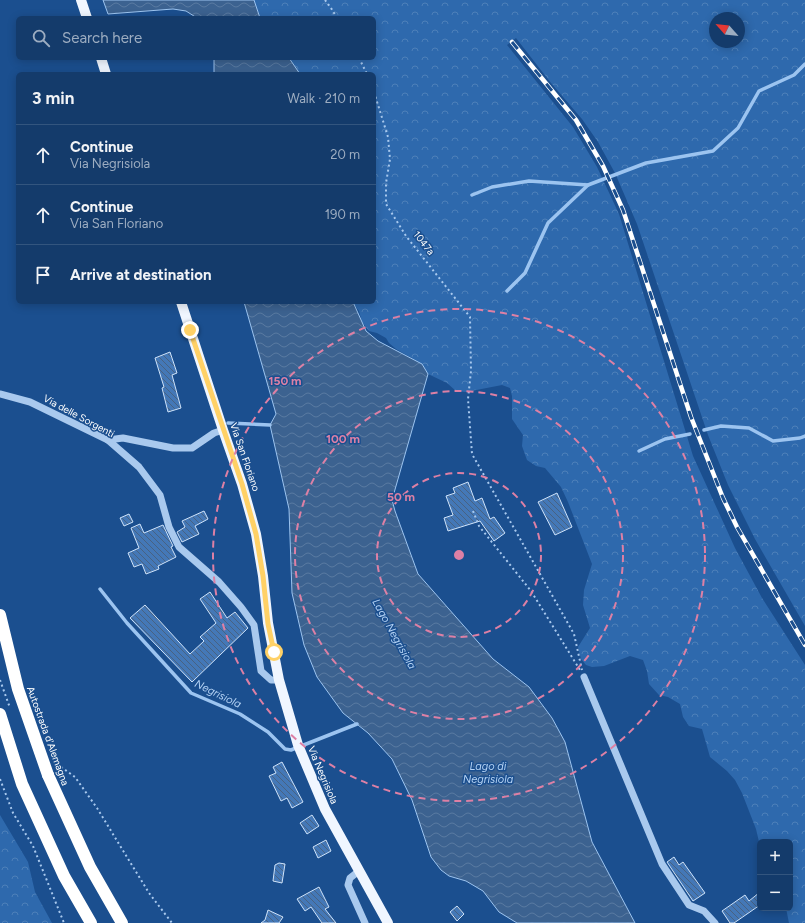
<!DOCTYPE html>
<html lang="en">
<head>
<meta charset="utf-8">
<style>
  :root { --surface:#143b6b; --page:#214673; --text:#f1f3f6; --muted:#9dadc1; --line:#33557e }
  body { margin:0; font-family:Figtree,sans-serif; background:var(--page); color:var(--text) }
  .controls { position:absolute; right:12px; bottom:12px; display:grid; overflow:hidden; border-radius:6px; box-shadow:0 2px 10px #0003 }
  .controls button { width:36px; height:36px; display:grid; place-items:center; padding:0; border:0; border-bottom:1px solid var(--line); background:var(--surface); color:var(--text); font:20px sans-serif }
  .compass { position:absolute; left:709px; top:12px; width:36px; height:36px; border-radius:50%; background:var(--surface); box-shadow:0 2px 10px #0003; rotate:297deg }
  .stop { position:absolute; width:12px; height:12px; margin:-9px; border:3px solid #ffd166; border-radius:50%; background:#fff }
  .stop.end { background:#ffd166; border-color:#fff; box-shadow:0 1px 4px #0008 }
  .list { margin:0; padding:0; list-style:none }
  h2 { display:flex; justify-content:space-between; align-items:center; height:52px; margin:0; padding:0 16px; font-size:17px }
  h2 small { font-size:13px; font-weight:400; color:var(--muted) }
  .list li { display:grid; grid-template-columns:26px 1fr auto; gap:12px; align-items:center; box-sizing:border-box; height:60px; padding:0 16px; border-top:1px solid var(--line) }
  .list b { display:block; font-size:15px; white-space:nowrap }
  .list p { margin:0; font-size:13px; white-space:nowrap; color:var(--muted) }
  .list em { font-size:13px; font-style:normal; color:var(--muted) }
  .icon { flex:none; width:22px; height:22px; fill:none; stroke:currentColor; stroke-width:2; stroke-linecap:round; stroke-linejoin:round }
  .map { position:relative; flex:none; width:805px; height:923px; overflow:hidden }
  .search { position:absolute; background:var(--surface); box-shadow:0 2px 10px #0003; left:16px; top:16px; width:360px; height:44px; display:flex; align-items:center; gap:10px; box-sizing:border-box; padding:0 14px; border-radius:6px; color:var(--muted); font-size:15px }
  .panel { position:absolute; background:var(--surface); box-shadow:0 2px 10px #0003; left:16px; top:72px; width:360px; height:232px; border-radius:6px }
  .map>svg:first-child { display:block }
  .forest { fill:url(#forest-crowns); fill-rule:evenodd }
  .water { fill:url(#water-waves); stroke:#9cc4f0 }
  .lines { fill:none; stroke-linecap:round; stroke-linejoin:round }
  .stream { stroke:#9cc4f0; stroke-width:3.5 }
  .building { fill:url(#building-back-hatch); stroke:#cfe3fa }
  .path { stroke:#a9c9ee; stroke-width:2; stroke-dasharray:2 3; stroke-linecap:butt }
  .minor { stroke:#a9c9ee; stroke-width:7 }
  .major { stroke:#f0f6ff; stroke-width:10 }
  .highway { stroke:#fff; stroke-width:12 }
  .rail-casing { stroke:#fff; stroke-width:4.5 }
  .rail { stroke:#1b4f8f; stroke-width:3; stroke-dasharray:9; stroke-linecap:butt }
  .highway-bridge { stroke:#fff; stroke-width:12 }
  .route { stroke:#ffd166; stroke-width:5 }
  .ring { fill:none; stroke:#dd80a5; stroke-width:2; stroke-dasharray:7 5 }
  .labels { text-anchor:middle; dominant-baseline:central; stroke-width:3; stroke-linejoin:round; paint-order:stroke }
  .street-label { font-size:10px; fill:#fff; stroke:#1b4f8f }
  .water-label { font-size:11px; font-style:italic; fill:#b5d3f5; stroke:#1b4f8f }
  .centre { fill:#dd80a5; stroke:#1b4f8f; stroke-width:2 }
  .ring-label { font-size:12px; text-anchor:middle; font-weight:bold; fill:#dd80a5; stroke:#1b4f8f; stroke-width:3; stroke-linejoin:round; paint-order:stroke }
</style>
</head>
<body>
<div class="map">
<svg width="805" height="923" viewBox="0 0 805 923">
  <defs>
    <pattern id="forest-crowns" width="20" height="18" patternUnits="userSpaceOnUse"><rect width="20" height="18" fill="#2e69ad"/><path d="M2 6a3 3 0 1 1 6 0M12 15a3 3 0 1 1 6 0" fill="none" stroke="#4d80b9"/></pattern>
    <pattern id="water-waves" width="16" height="10" patternUnits="userSpaceOnUse"><rect width="16" height="10" fill="#3c6290"/><path d="M0 5q4-4 8 0t8 0" fill="none" stroke="#597aa1"/></pattern>
    <pattern id="building-back-hatch" width="6" height="6" patternUnits="userSpaceOnUse"><rect width="6" height="6" fill="#4478b7"/><path d="M-1 5l2 2M0 0l6 6M5-1l2 2" fill="none" stroke="#486282"/></pattern>
  </defs>
  <rect width="100%" height="100%" fill="#1b4f8f"/>
  <g class="forest">
    <path d="M 251,0 L 805,0 L 805,626 L 755,539 L 728,485 L 708,435 L 637,224 L 615,173 L 598,142 L 582,119 L 551,83 L 516,38 L 507,45 L 573,127 L 597,167 L 619,214 L 693,456 L 735,548 L 762,598 L 805,665 L 805,923 L 789,923 L 786,908 L 790,908 L 790,842 L 760,842 L 760,846 L 756,829 L 742,793 L 735,780 L 727,771 L 710,757 L 702,729 L 689,726 L 683,717 L 680,704 L 668,697 L 659,695 L 649,684 L 647,671 L 643,660 L 630,656 L 604,666 L 592,667 L 586,665 L 581,659 L 578,647 L 590,628 L 583,605 L 584,590 L 592,564 L 568,502 L 561,487 L 545,468 L 536,466 L 527,460 L 522,446 L 523,435 L 512,419 L 512,396 L 510,388 L 502,385 L 466,392 L 456,391 L 447,383 L 428,374 L 422,364 L 396,349 L 389,343 L 386,338 L 377,333 L 369,331 L 362,322 L 359,311 L 352,302 L 374,302 L 374,74 L 283,74 L 275,58 L 374,58 L 374,18 L 258,18 ZM 715,18 L 739,18 L 739,42 L 715,42 Z"/>
    <polygon points="0,815 28,862 35,892 52,923 0,923"/>
  </g>
  <g class="water">
    <polygon points="103,0 254,0 260,18 197,18 186,11 173,9 108,14"/>
    <polygon points="214,58 289,58 300,74 214,74"/>
    <polygon points="244,302 353,302 366,331 378,341 422,364 428,374 392,500 395,511 418,574 493,659 529,687 552,718 565,742 592,842 635,923 517,923 499,912 483,891 466,881 449,876 441,870 431,857 412,800 392,759 368,733 343,713 317,677 304,645 292,593 289,509 270,425 276,414"/>
  </g>
  <g class="lines">
    <g class="stream">
      <polyline points="472,195 492,187 529,181 588,185 646,163 713,151 738,128 759,91 794,75 805,64"/>
      <polyline points="507,291 525,273 548,223 588,185"/>
      <polyline points="228,423 270,425"/>
      <polyline points="704,430 721,426 749,428 773,441 800,438 805,436"/>
      <polyline points="639,451 665,439 690,434"/>
      <polyline points="100,589 127,623 191,693 240,714 268,732 285,749 291,750 357,724"/>
    </g>
  </g>
  <g class="building">
    <polygon points="170,352 177,373 172,375 181,408 168,412 162,388 164,387 155,358"/>
    <polygon points="468,482 475,501 482,498 490,519 494,517 505,533 494,541 480,521 448,531 444,518 453,515 446,496 455,493 453,488"/>
    <polygon points="557,493 572,527 555,535 538,502"/>
    <polygon points="204,511 208,519 195,526 199,534 182,542 177,532 185,527 182,521"/>
    <polygon points="129,514 133,522 124,526 120,518"/>
    <polygon points="140,524 144,533 163,525 173,546 171,547 176,557 158,566 159,569 146,574 142,564 134,567 128,553 139,548 131,528"/>
    <polygon points="210,592 227,618 235,612 248,628 192,682 130,618 145,605 190,654 204,641 200,637 216,623 200,599"/>
    <polygon points="282,762 303,802 292,808 287,798 281,801 269,776 276,773 273,767"/>
    <polygon points="312,815 319,826 307,834 300,823"/>
    <polygon points="326,840 331,851 318,858 313,847"/>
    <polygon points="674,857 679,865 683,862 705,893 693,901 667,862"/>
    <polygon points="279,863 285,864 282,883 273,881 275,865"/>
    <polygon points="319,887 329,907 325,909 336,923 322,923 311,907 305,911 297,899"/>
    <polygon points="760,892 760,905 734,923 730,923 722,911 745,895 749,901"/>
    <polygon points="457,906 464,914 457,921 450,912"/>
    <polygon points="268,910 283,917 279,923 261,923 265,920"/>
  </g>
  <g class="lines">
    <g class="path">
      <polyline points="325,0 331,8 337,18"/>
      <polyline points="359,58 367,74"/>
      <polyline points="374,92 388,137 390,159 386,183 386,204 406,236 470,317 471,371 468,399 472,454 574,634 582,670"/>
      <polyline points="473,511 479,526 531,591 580,670"/>
      <polyline points="0,680 10,708"/>
      <polyline points="57,764 75,777 97,808 149,893 172,923"/>
      <polyline points="0,779 13,813 33,846 64,923"/>
    </g>
    <g class="minor">
      <polyline points="0,394 30,402 108,440 139,467 160,495 169,527 179,547 219,582 241,607 254,625 261,671 271,680 279,680"/>
      <polyline points="108,440 123,438 173,448 192,448 214,433 223,430"/>
      <polyline points="584,677 662,864 689,905 704,911 715,923"/>
      <polyline points="359,871 350,878 348,885 365,923"/>
    </g>
    <g class="major">
      <polyline points="81,0 87,18"/>
      <polyline points="101,58 106,74"/>
      <polyline points="181,302 223,430 242,484 256,534 263,576 268,623 279,680 298,745 325,809 388,923"/>
    </g>
    <g class="highway">
      <polyline points="0,714 22,784 64,876 91,923"/>
      <polyline points="48,775 90,867 122,923"/>
    </g>
    <defs>
      <polyline id="rail" points="512,42 576,120 603,166 623,210 691,417 723,498 737,527 805,645"/>
    </defs>
    <use href="#rail" class="rail-casing"/>
    <use href="#rail" class="rail"/>
    <polyline class="highway-bridge" points="0,615 18,689 48,775"/>
  </g>
  <g class="lines">
    <polyline class="route" points="190,330 242,484 256,534 263,576 268,624 274,652"/>
  </g>
  <g class="ring">
    <circle cx="459" cy="555" r="82"/>
    <circle cx="459" cy="555" r="164"/>
    <circle cx="459" cy="555" r="246"/>
  </g>
  <g class="labels">
    <g class="street-label">
      <text transform="translate(424 243) rotate(52)">1047a</text>
      <text transform="translate(79 416) rotate(28)">Via delle Sorgenti</text>
      <text transform="translate(245 457) rotate(71)">Via San Floriano</text>
      <text transform="translate(48 736) rotate(70)">Autostrada d'Alemagna</text>
      <text transform="translate(323 775) rotate(67)">Via Negrisiola</text>
    </g>
    <g class="water-label">
      <text transform="translate(394 634) rotate(61)">Lago Negrisiola</text>
      <text transform="translate(218 694) rotate(26)">Negrisiola</text>
      <text x="488" y="766">Lago di<tspan x="488" dy="13">Negrisiola</tspan></text>
    </g>
  </g>
  <circle cx="459" cy="555" r="6" class="centre"/>
  <g class="ring-label">
    <text x="285" y="385">150 m</text>
    <text x="343" y="443">100 m</text>
    <text x="401" y="501">50 m</text>
  </g>
</svg>
<div class="controls">
<button>+</button>
<button>−</button>
</div>
<svg class="compass" viewBox="-18 -18 36 36"><path d="M0-13l5 13h-10z" fill="#e53935"/><path d="M0 13l5-13h-10z" fill="#9dadc1"/></svg>
<div class="stop" style="left:274px;top:652px"></div>
<div class="stop end" style="left:190px;top:330px"></div>
<div class="search"><svg class="icon" aria-label="search" viewBox="0 0 24 24"><circle cx="10" cy="10" r="6"/><path d="M15 15l6 6"/></svg>Search here</div>
<section class="panel">
<h2>3 min<small>Walk · 210 m</small></h2>
<ul class="list">
<li><svg class="icon" aria-label="ahead" viewBox="0 0 24 24"><path d="M12 20V5M6 11l6-6 6 6"/></svg><div><b>Continue</b><p>Via Negrisiola</p></div><em>20 m</em></li>
<li><svg class="icon" aria-label="ahead" viewBox="0 0 24 24"><path d="M12 20V5M6 11l6-6 6 6"/></svg><div><b>Continue</b><p>Via San Floriano</p></div><em>190 m</em></li>
<li><svg class="icon" aria-label="arrive" viewBox="0 0 24 24"><path d="M6 21V4h12l-3 4 3 4H6"/></svg><div><b>Arrive at destination</b></div></li>
</ul>
</section>
</div>
</body>
</html>
